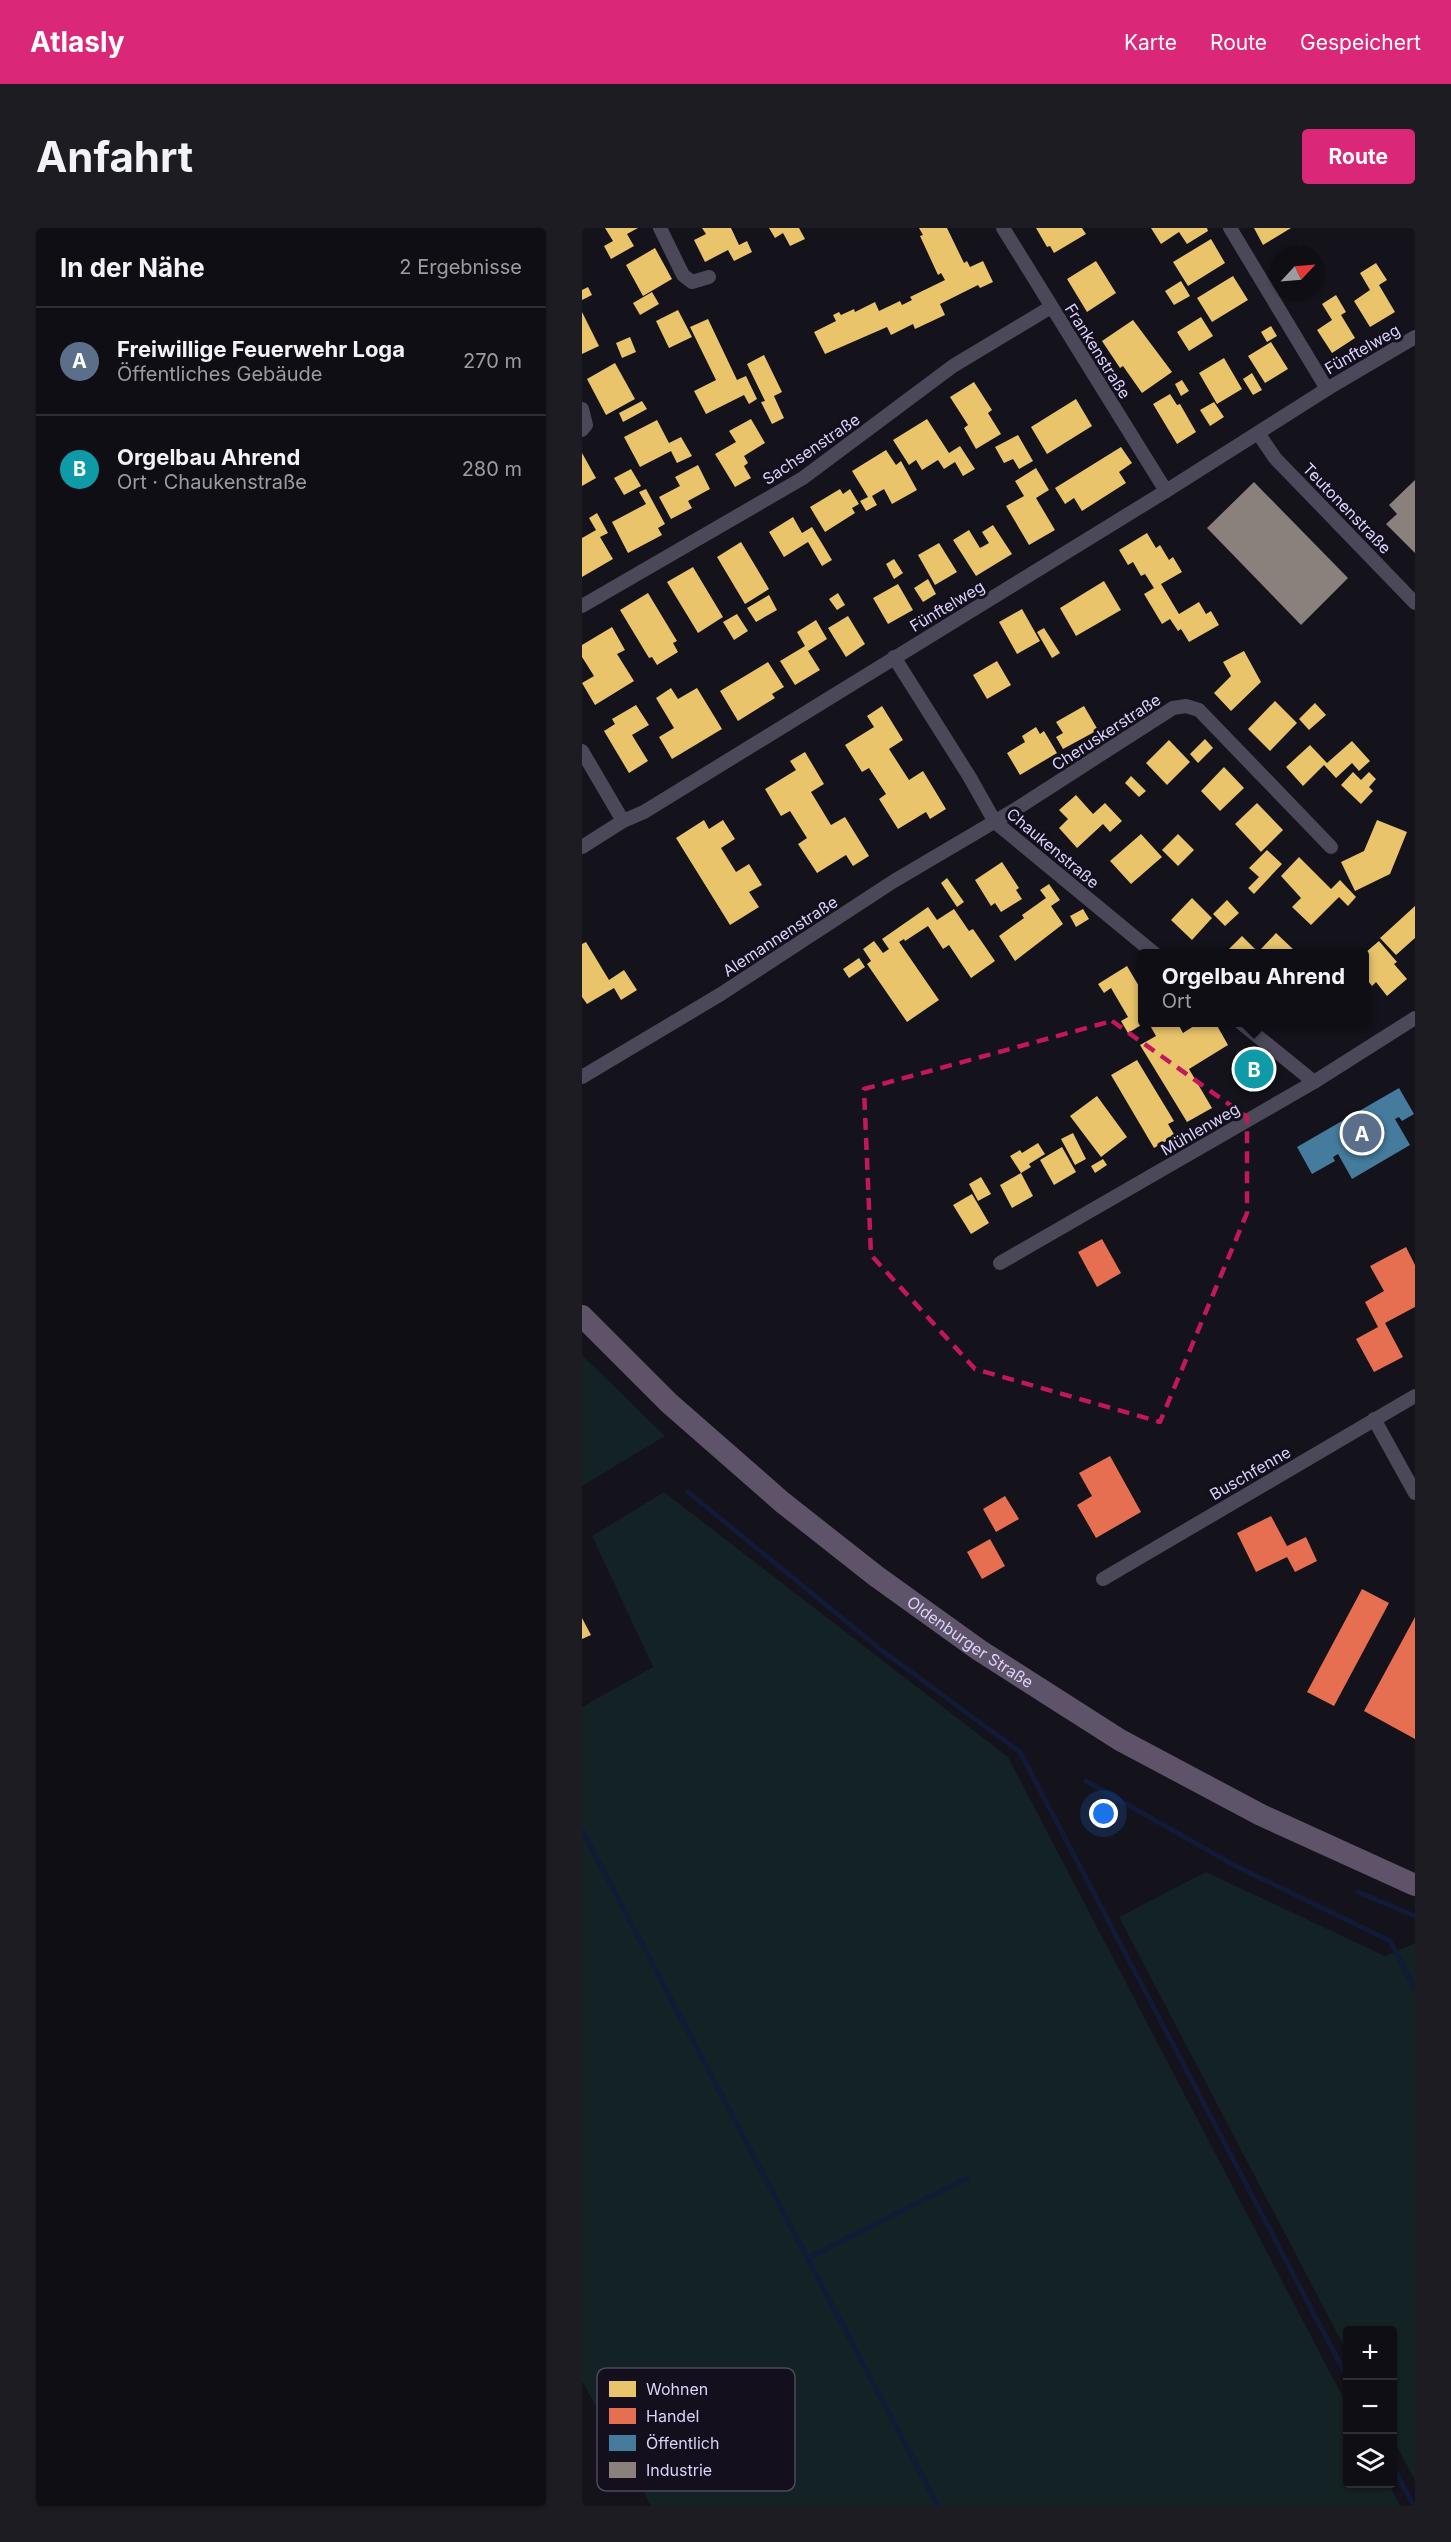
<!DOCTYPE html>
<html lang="de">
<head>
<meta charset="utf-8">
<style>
  :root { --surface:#0f0e14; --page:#1d1c22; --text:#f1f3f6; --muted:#9b9ca0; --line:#2f2e34; --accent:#db2777 }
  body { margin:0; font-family:Inter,sans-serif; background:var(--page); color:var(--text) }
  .controls { position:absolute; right:18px; bottom:18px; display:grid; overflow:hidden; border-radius:6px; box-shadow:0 2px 4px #0004 }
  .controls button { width:54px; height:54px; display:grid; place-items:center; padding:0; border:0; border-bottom:2px solid var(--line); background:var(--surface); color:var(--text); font:30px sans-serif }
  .compass { position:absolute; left:689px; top:18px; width:54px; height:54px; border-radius:50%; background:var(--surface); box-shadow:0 2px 4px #0004; rotate:64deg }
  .you { position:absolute; left:522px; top:1586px; width:21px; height:21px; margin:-15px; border:4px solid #fff; border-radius:50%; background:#1a73e8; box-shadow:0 0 0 9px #1a73e833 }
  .badge { display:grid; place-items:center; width:39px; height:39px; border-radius:50%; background:var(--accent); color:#fff; font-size:20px; font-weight:700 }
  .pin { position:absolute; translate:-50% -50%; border:3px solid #fff; box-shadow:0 2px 6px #0006 }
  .popup { position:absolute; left:556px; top:721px; width:231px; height:78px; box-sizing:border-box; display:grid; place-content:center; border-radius:6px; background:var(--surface); filter:drop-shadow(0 2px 4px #0005); font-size:20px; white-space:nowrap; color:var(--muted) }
  .popup b { font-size:22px; color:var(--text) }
  .popup::after { content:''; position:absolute; left:50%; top:100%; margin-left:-12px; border:12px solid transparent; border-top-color:var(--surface) }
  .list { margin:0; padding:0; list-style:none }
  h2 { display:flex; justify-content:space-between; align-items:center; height:78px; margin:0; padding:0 24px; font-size:26px }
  h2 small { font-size:20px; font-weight:400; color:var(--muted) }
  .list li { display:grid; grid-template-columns:39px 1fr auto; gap:18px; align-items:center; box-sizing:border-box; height:108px; padding:0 24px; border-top:2px solid var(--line) }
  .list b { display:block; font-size:22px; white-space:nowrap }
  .list p { margin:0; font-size:20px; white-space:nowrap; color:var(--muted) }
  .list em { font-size:20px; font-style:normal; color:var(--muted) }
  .icon { flex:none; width:33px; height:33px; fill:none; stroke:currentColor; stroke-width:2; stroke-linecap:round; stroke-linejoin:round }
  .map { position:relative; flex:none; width:833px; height:2278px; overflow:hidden; border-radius:6px }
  header { display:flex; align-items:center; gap:36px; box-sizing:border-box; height:84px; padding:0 30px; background:var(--accent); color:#fff }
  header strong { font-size:28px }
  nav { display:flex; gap:33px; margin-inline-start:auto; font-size:21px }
  .intro { display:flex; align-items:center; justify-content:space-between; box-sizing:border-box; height:144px; padding:0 36px }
  h1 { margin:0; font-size:42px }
  .button { padding:15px 27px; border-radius:6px; background:var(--accent); color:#fff; font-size:21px; font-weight:700 }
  main { display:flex; gap:36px; padding:0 36px }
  aside { flex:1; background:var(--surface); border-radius:6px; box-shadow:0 2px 4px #0004 }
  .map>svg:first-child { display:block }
  .green { fill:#132224 }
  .homes { fill:#e9c46a }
  .shops { fill:#e76f51 }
  .public { fill:#457b9d }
  .industry { fill:#8a817c }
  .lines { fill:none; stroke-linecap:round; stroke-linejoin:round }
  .stream { stroke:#111a37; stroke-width:5 }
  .minor { stroke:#4b4859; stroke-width:14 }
  .primary { stroke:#5f536a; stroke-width:22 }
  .marked { fill:none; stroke:#c2185b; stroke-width:4.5; stroke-dasharray:12 8; stroke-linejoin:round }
  .labels { text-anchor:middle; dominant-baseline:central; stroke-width:6; stroke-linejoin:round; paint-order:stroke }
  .street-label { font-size:16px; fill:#dbd1f9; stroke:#130f1d }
  .key { fill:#130f1d; stroke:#4f495f; stroke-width:1.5 }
  .key-label { font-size:16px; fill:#dbd1f9 }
</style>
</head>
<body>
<header>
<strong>Atlasly</strong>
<nav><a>Karte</a><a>Route</a><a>Gespeichert</a></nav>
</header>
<div class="intro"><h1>Anfahrt</h1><a class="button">Route</a></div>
<main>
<aside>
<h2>In der Nähe<small>2 Ergebnisse</small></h2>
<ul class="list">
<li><span class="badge" style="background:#5c6f8a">A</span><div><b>Freiwillige Feuerwehr Loga</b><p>Öffentliches Gebäude</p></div><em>270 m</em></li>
<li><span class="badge" style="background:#0f9aa8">B</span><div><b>Orgelbau Ahrend</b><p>Ort · Chaukenstraße</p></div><em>280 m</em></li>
</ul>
</aside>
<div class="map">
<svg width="833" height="2278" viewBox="0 0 833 2278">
  <rect width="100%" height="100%" fill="#14121a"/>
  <g class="green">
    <polygon points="0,1127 83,1208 0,1258"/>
    <polygon points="82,1264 426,1529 765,2177 766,2256 807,2256 818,2278 69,2278 0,2153 0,1479 71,1439 10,1308"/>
    <polygon points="624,1644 803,1728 833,1715 833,2253 811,2210 810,2102 766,2102 765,2124 537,1689"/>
  </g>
  <g class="homes">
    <polygon points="23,0 56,0 45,6 52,18 29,31 22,18 31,13"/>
    <polygon points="120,0 149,0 157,17 165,13 170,24 152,33 146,22 123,34 112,12 124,6"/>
    <polygon points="187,0 217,0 223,11 208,18 201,5 193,10"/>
    <polygon points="337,0 365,0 382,35 385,33 388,39 401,33 411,54 398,60 396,57 358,76 363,87 333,101 331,96 309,107 305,99 243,126 232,104 254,93 251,87 257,84 259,87 272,81 273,84 293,74 297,83 318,73 320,77 330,72 328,69 363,52 359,45 356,47 338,8 341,7"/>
    <polygon points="454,0 500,0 504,6 472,25 468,18 465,19"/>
    <polygon points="569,0 625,0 626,3 605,16 597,4 579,16"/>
    <polygon points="672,0 709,0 681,17"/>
    <polygon points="629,11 643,35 606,58 591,34"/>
    <polygon points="718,18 724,27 703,27"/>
    <polygon points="73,20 90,51 61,68 44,37"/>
    <polygon points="514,33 534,65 505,84 485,51"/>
    <polygon points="794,35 805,52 797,57 813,84 788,99 772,73 788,62 778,45"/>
    <polygon points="651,48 666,72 630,94 615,70"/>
    <polygon points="599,53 608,68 592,77 583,63"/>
    <polygon points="6,59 10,67 0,72 0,62"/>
    <polygon points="70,64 77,76 58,87 51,75"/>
    <polygon points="754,67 764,84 759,87 773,110 750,125 735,102 750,92 740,76"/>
    <polygon points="96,82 110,109 87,120 74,93"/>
    <polygon points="0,84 17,118 0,126"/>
    <polygon points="619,89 631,108 607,123 595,104"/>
    <polygon points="126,91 155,152 164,148 175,171 167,176 162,167 124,186 112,163 134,152 108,99"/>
    <polygon points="551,92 590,144 560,165 541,138 538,140 520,113"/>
    <polygon points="689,98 695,108 685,114 679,104"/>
    <polygon points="48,109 54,124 40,130 34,115"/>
    <polygon points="689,114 706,141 683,155 666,128"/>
    <polygon points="182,127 200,164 192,168 202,190 190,196 179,174 183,173 165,136"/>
    <polygon points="642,130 660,161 635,176 617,145"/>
    <polygon points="33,135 53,171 24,187 5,151"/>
    <polygon points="670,145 680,162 671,167 661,151"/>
    <polygon points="600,152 607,163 599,168 593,156"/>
    <polygon points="392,154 410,182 406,185 419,206 394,221 382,200 386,197 368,169"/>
    <polygon points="588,166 595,177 598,176 614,204 595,216 571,176"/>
    <polygon points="494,171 510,198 465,226 449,199"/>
    <polygon points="60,173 65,181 41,194 37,185"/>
    <polygon points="632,174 642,189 628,198 618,182"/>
    <polygon points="169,191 183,215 162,228 166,235 162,238 169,250 153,259 133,226 154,214 147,203"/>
    <polygon points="345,191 367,225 378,218 393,241 381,248 373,234 362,241 356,232 340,242 334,232 327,237 311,212"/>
    <polygon points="75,192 87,215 99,209 110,228 95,235 89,223 58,239 42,209"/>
    <polygon points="436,207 451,233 437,241 431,231 422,235 413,219"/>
    <polygon points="539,219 550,235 537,244 544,255 500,283 492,270 483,276 473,260"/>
    <polygon points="304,222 314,237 319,233 335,262 310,276 302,261 290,268 295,277 284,283 278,273 286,269 270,243"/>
    <polygon points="0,225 14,250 0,258"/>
    <polygon points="116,237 128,261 106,273 110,280 89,291 77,269 98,258 93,249"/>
    <polygon points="454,240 467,262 454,270 473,302 447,317 424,278 442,268 433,253"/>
    <polygon points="49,241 59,258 42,267 32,250"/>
    <polygon points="64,261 83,296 76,300 80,307 46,325 30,294 64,276 57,264"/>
    <polygon points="258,261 261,266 268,261 277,276 270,280 273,285 243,304 228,279"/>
    <polygon points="15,285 26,305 18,309 31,331 0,349 0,310 14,302 7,290"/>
    <polygon points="211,289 220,305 230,299 250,332 240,338 226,314 202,329 187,304"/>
    <polygon points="411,297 430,326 394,348 371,312 387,302 398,320 407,315 400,304"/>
    <polygon points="565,305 574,320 578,317 587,332 591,329 600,344 579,356 597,386 617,374 624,386 629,383 637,397 607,414 599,401 596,403 588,391 580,396 562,366 572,360 563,346 559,348 551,334 546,337 537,322"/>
    <polygon points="159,314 187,361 163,376 135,329"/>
    <polygon points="357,315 375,344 353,357 336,327"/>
    <polygon points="312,331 321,345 312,351 304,336"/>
    <polygon points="111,339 141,389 116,405 85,354"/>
    <polygon points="346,351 354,366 341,374 332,360"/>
    <polygon points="522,353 539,382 494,408 478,380"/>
    <polygon points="316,356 331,382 306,396 291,370"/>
    <polygon points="66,365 95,413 91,415 96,424 75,437 70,429 67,430 38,382"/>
    <polygon points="256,365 263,377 255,382 247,371"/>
    <polygon points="187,367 195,382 174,394 165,380"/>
    <polygon points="440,381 458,413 435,426 417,394"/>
    <polygon points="155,386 166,403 152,412 141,394"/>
    <polygon points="266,388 283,416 264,429 246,400"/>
    <polygon points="234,392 245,411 226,423 238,442 213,457 198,433 223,418 215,404"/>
    <polygon points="30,399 43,422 35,426 52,453 13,477 0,455 12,448 0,429 0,417"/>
    <polygon points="462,400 478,425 470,430 455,404"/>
    <polygon points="662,423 679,454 649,483 632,465 649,448 641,434"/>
    <polygon points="415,433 429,457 405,471 391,447"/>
    <polygon points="186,434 202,459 190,466 193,470 156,493 138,463"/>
    <polygon points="89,460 96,471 115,460 140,501 90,531 77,509 92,500 74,470"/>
    <polygon points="693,473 715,495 688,523 666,501"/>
    <polygon points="733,475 744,487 727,502 717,491"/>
    <polygon points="54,477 67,497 50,507 66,533 47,545 22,503 33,496 30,491"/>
    <polygon points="300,478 321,512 307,521 327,552 341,543 364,581 348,591 344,584 316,601 297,571 304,566 287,540 280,544 263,517 292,499 285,488"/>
    <polygon points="502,478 516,502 481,521 474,509 481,505 474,494"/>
    <polygon points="454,499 458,506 462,503 475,525 438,547 425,525 443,514 440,508"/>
    <polygon points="623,511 631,520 616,535 608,526"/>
    <polygon points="587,512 608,534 585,557 564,535"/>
    <polygon points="770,513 788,533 777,543 770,535 754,550 742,537 721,558 704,539 728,517 745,535"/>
    <polygon points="223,524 242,556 229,564 249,597 263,589 287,628 271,638 264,627 235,645 216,616 225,610 208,583 199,588 183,561 214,542 208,533"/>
    <polygon points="642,539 662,560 638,583 619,563"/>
    <polygon points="771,544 779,552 787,544 794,551 787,559 791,563 779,576 759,557"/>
    <polygon points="549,548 564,563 557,569 543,555"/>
    <polygon points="494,567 511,586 523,575 540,593 528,604 521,596 495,620 477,600 486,591 477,582"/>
    <polygon points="675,575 701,602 679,624 653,596"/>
    <polygon points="122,592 127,601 141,592 153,611 139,620 154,644 167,636 180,657 167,664 177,679 148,697 94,610"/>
    <polygon points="795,592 825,604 808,646 773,663 759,634 782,623"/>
    <polygon points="559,606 580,629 549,656 528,633"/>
    <polygon points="596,606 612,622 596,638 580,622"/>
    <polygon points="685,622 700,636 672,666 666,660 677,649 667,640"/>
    <polygon points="717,629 749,661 758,652 774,669 766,678 757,669 729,697 710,679 719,670 699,648"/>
    <polygon points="420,634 437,660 434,662 440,671 419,684 413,675 409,678 393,652"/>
    <polygon points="365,650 382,674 375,679 359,655"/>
    <polygon points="467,656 478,672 469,678 481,696 433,733 417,708 442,690 440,687 464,670 458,662"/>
    <polygon points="610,670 630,690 610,712 589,692"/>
    <polygon points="645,672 657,685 643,698 631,686"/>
    <polygon points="833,678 833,710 814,727 798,710"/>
    <polygon points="346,679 355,692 372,681 387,703 391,701 413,733 389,750 367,717 361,721 346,698 323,713 322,711 317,714 357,772 325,794 285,736 289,733 281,721 292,713 301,725 307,721 300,711"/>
    <polygon points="501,681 507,691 494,699 488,688"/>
    <polygon points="694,705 713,723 711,726 683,726 679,721"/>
    <polygon points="660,708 678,726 642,726"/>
    <polygon points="797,713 815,734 812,736 825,751 805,768 794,754 790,758 783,749 783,725"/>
    <polygon points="4,714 27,752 42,742 55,762 39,772 32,760 5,776 0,769 0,716"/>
    <polygon points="277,730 283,739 267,750 261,741"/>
    <polygon points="545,738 561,765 561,796 546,805 539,793 546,789 529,760 522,765 516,756"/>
    <polygon points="566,794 579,794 580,797 585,794 595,794 601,805 618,794 633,794 646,817 607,841 630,880 605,894 558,817 574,808"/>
    <polygon points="666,824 674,836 682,831 693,849 668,864 651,834"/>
    <polygon points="555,832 592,893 586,896 593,908 572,920 529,847"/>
    <polygon points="515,868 545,909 519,929 488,888"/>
    <polygon points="491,905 504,931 493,937 479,911"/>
    <polygon points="456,915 463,926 447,936 449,939 439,945 428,928 438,922 440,925"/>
    <polygon points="480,919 494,944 472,957 458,932"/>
    <polygon points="521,931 525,937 513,945 509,938"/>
    <polygon points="439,945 451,968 430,980 418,957"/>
    <polygon points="399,949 409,966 396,973 387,956"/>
    <polygon points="390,966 407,995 389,1006 371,977"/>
    <polygon points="0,1390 9,1407 0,1411"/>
  </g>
  <g class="shops">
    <polygon points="520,1011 539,1045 515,1059 496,1024"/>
    <polygon points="824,1019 833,1037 833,1079 803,1095 821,1129 792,1144 774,1111 796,1099 783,1074 802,1063 788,1038"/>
    <polygon points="528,1228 559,1284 514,1310 495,1277 510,1268 497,1245"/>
    <polygon points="423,1268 437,1291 414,1304 401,1281"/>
    <polygon points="689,1288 705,1318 724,1309 735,1333 713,1344 705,1329 674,1344 655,1305"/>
    <polygon points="408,1311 423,1338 400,1351 385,1324"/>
    <polygon points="780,1361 807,1375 752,1478 725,1464"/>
    <polygon points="833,1389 833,1511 782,1483"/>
  </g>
  <polygon class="public" points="817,860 832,886 820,893 817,889 813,891 828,917 770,951 756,926 751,929 753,933 730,946 715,919"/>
  <g class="industry">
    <polygon points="833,252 833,325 804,296 815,286 807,277"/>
    <polygon points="672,254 766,350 719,397 625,300"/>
  </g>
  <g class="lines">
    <g class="stream">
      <polyline points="106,1264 298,1421 438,1524 766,2151"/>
      <polyline points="504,1553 650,1636 808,1713 833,1761"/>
      <polyline points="0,1602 356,2278"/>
      <polyline points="776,1664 833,1688"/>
      <polyline points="226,2030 385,1950"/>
      <polyline points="810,2237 832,2278"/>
    </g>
    <g class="minor">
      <polyline points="78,0 101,47 110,54 127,49"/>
      <polyline points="421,0 584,263"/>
      <polyline points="648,0 745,161"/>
      <polyline points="0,181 4,197 0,202"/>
      <polyline points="676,205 693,230 833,375"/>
      <polyline points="0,378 221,250 371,138 469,79"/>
      <polyline points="312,429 387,548 413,594 573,726"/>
      <polyline points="0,523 41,593"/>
      <polyline points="0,619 41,593 62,584 584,263 745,161 833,109"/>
      <polyline points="658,794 732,854"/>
      <polyline points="0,849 139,766 312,653 434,581 591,480 604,478 617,482 749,619"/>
      <polyline points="418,1035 732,854 833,790"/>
      <polyline points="792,1191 833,1265"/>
      <polyline points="521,1351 833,1168"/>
    </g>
    <path class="primary" id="s1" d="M 0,1088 L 87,1175 L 200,1274 L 294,1348 L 397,1422 L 538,1512 L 679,1587 L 833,1657"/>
  </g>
  <path class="marked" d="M 530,793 L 665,889 L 665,985 L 578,1194 L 393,1141 L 289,1027 L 282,861 Z"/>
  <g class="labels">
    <g class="street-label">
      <text transform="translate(780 121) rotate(-30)">Fünftelweg</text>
      <text transform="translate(516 123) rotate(58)">Frankenstraße</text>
      <text transform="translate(229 221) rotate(-34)">Sachsenstraße</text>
      <text transform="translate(765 280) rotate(46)">Teutonenstraße</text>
      <text transform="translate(365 378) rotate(-31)">Fünftelweg</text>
      <text transform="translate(524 504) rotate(-33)">Cheruskerstraße</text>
      <text transform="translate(471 620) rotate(40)">Chaukenstraße</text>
      <text transform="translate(198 708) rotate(-33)">Alemannenstraße</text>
      <text transform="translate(618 901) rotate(-30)">Mühlenweg</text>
      <text transform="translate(668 1245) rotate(-30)">Buschfenne</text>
      <text stroke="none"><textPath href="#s1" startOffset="508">Oldenburger Straße</textPath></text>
    </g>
  </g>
  <rect x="15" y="2140" width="198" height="123" rx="9" class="key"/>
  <rect x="27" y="2153" width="27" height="16" fill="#e9c46a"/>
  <rect x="27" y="2180" width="27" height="16" fill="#e76f51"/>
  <rect x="27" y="2207" width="27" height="16" fill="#457b9d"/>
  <rect x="27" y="2234" width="27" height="16" fill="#8a817c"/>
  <g class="key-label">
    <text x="64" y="2167">Wohnen</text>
    <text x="64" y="2194">Handel</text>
    <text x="64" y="2221">Öffentlich</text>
    <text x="64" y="2248">Industrie</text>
  </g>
</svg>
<div class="controls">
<button>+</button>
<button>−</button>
<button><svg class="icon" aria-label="layers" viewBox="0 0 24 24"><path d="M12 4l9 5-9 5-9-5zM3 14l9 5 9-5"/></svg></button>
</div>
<svg class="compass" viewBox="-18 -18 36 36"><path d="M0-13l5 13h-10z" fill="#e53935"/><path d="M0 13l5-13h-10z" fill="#9b9ca0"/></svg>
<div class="you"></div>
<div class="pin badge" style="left:780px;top:905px;background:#5c6f8a">A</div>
<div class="pin badge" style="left:672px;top:841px;background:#0f9aa8">B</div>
<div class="popup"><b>Orgelbau Ahrend</b>Ort</div>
</div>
</main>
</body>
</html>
